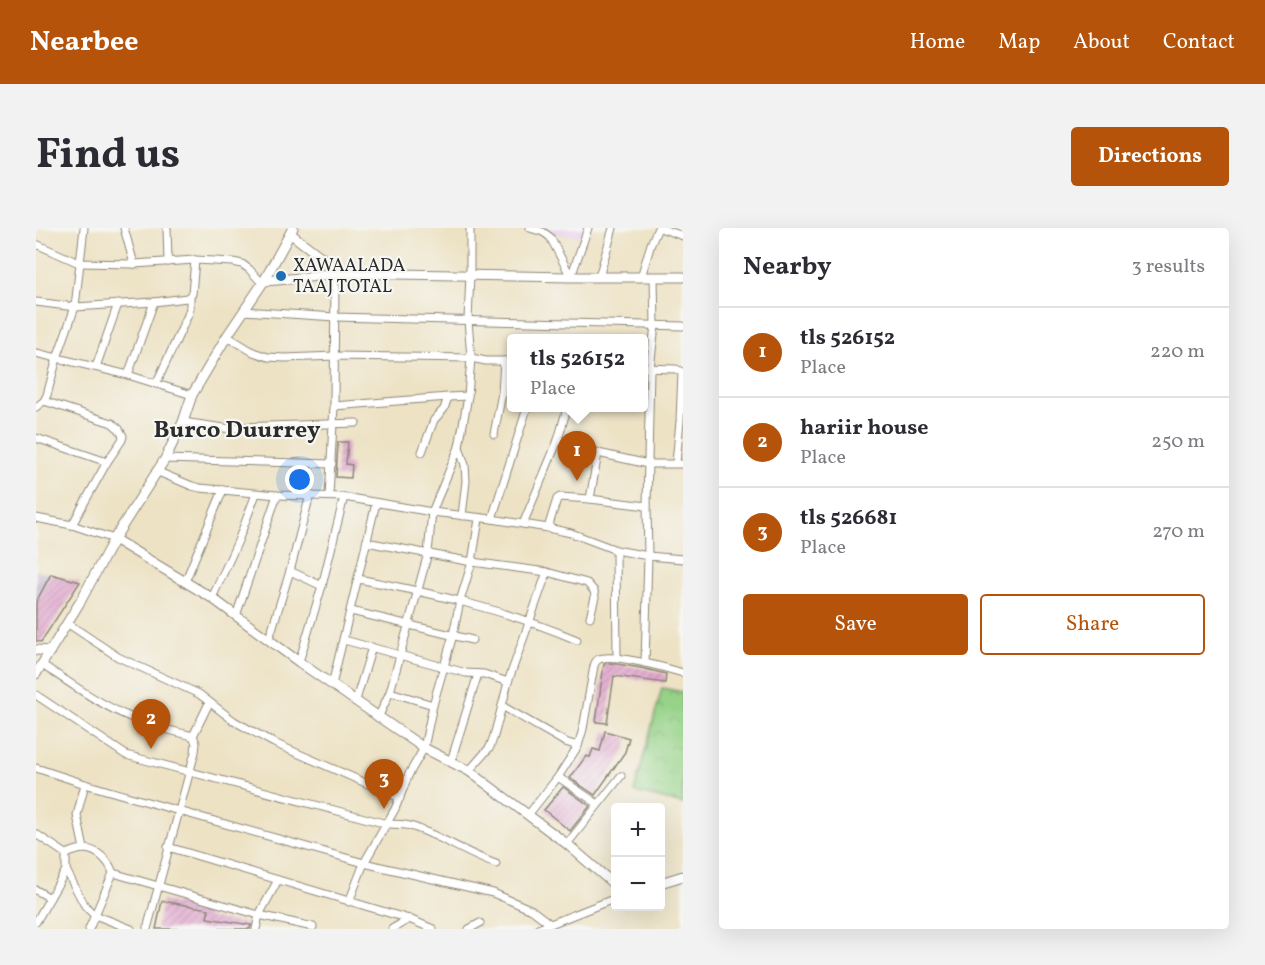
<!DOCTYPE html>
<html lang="en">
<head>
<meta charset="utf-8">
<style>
  :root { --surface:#fff; --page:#f2f2f3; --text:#2b2b33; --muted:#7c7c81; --line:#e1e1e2; --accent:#b45309 }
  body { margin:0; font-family:Vollkorn,serif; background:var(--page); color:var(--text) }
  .controls { position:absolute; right:18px; bottom:18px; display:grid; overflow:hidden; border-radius:6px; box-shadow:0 6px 24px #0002 }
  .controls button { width:54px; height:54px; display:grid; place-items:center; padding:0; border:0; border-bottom:2px solid var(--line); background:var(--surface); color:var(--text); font:30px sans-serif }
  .you { position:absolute; left:264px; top:252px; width:21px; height:21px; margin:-15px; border:4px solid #fff; border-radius:50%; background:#1a73e8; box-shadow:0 0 0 9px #1a73e833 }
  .badge { display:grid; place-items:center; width:39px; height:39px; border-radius:50%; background:var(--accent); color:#fff; font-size:20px; font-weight:700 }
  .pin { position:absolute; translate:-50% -50px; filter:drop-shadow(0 2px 3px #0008) }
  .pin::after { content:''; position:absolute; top:32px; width:21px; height:18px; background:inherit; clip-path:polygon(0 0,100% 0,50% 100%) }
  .popup { position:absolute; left:471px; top:106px; width:141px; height:78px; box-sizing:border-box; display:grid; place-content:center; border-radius:6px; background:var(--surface); filter:drop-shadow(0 2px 4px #0005); font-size:20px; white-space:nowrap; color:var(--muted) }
  .popup b { font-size:22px; color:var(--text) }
  .popup::after { content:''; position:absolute; left:50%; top:100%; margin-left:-12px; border:12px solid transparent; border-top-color:var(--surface) }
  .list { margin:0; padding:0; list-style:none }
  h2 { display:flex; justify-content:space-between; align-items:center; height:78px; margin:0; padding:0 24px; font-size:26px }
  h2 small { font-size:20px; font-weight:400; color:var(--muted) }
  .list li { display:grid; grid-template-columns:39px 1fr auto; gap:18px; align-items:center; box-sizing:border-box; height:90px; padding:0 24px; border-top:2px solid var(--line) }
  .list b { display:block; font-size:22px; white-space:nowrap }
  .list p { margin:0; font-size:20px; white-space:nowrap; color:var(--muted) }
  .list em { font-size:20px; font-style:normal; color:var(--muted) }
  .actions { display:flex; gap:12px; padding:18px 24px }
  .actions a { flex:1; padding:14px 0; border:2px solid var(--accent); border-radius:6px; text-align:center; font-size:21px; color:var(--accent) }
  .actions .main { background:var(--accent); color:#fff }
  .map { position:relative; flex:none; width:647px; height:701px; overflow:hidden; border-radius:6px }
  header { display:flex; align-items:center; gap:36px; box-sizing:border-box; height:84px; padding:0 30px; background:var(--accent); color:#fff }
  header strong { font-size:28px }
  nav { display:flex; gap:33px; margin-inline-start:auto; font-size:21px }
  .intro { display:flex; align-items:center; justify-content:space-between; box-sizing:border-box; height:144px; padding:0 36px }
  h1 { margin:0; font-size:42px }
  .button { padding:15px 27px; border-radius:6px; background:var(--accent); color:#fff; font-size:21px; font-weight:700 }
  main { display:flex; gap:36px; padding:0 36px }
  aside { flex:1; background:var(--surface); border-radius:6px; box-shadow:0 6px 24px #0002 }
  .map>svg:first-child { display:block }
  .built { fill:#ead1ec }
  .industrial { fill:url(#industrial-furrows) }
  .park { fill:url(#park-crowns); stroke:#607f5a; stroke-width:1.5 }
  .building { fill:url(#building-hatch) }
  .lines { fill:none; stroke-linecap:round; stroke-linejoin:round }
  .street-casing { stroke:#8c8678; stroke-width:9 }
  .secondary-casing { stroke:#8c8678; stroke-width:11 }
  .street { stroke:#fff; stroke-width:7 }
  .secondary { stroke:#fff; stroke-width:9 }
  .poi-dot { fill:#1f6fb2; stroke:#f6f6f2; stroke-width:2 }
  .labels { text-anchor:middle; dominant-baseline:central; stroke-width:4.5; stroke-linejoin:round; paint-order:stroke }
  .poi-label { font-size:18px; fill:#2b2b2b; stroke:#f6f6f2; text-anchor:start }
  .district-label { font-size:24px; font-weight:bold; fill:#2b2b2b; stroke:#f6f6f2 }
</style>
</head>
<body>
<header>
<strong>Nearbee</strong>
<nav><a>Home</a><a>Map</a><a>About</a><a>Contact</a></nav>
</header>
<div class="intro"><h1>Find us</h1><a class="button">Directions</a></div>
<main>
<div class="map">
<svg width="647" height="701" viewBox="0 0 647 701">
  <defs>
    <pattern id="industrial-furrows" width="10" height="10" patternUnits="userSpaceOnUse" patternTransform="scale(1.5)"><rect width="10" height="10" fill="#cabfd6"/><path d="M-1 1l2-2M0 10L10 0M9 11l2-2" fill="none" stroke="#aea4b8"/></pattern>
    <pattern id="park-crowns" width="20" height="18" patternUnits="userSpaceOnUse" patternTransform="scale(1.5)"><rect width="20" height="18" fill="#96d388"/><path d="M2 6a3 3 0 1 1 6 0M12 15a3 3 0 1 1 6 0" fill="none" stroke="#81b576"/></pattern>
    <pattern id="building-hatch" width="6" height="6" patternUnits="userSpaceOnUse" patternTransform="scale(1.5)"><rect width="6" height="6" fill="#e3a9d0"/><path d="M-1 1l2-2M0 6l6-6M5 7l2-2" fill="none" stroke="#b88aa9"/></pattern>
  </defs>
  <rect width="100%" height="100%" fill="#f6f6f2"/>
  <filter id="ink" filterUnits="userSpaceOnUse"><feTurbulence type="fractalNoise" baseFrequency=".0167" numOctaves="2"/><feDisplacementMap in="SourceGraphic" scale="12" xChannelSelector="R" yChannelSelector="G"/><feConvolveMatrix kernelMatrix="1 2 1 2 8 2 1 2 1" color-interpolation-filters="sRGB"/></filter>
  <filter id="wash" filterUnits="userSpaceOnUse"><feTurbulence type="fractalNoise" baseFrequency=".008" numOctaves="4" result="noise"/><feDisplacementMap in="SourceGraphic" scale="24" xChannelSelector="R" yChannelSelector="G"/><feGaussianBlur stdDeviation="1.35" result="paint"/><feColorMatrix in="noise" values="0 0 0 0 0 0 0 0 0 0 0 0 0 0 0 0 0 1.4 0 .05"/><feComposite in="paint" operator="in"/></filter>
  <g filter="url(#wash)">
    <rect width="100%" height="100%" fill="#ede2c4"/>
    <polygon class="built" points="474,0 550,0 547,9"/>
    <polygon class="industrial" points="0,343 15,346 0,374"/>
    <polygon class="park" points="626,460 647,464 647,576 598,564"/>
    <g id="blocks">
      <g class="building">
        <polygon points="302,214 312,214 310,236 316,237 315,250 300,249"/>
        <polygon points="15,346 44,354 5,414 0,413 0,374"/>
        <polygon points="575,435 605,440 630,446 629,455 578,448 571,495 560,494 568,436"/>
        <polygon points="569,503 593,510 589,524 559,567 534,550 550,528 554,529 557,521 564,523"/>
        <polygon points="527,559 554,578 534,603 508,582"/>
        <polygon points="126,673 173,681 171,690 215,697 214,701 120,701"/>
      </g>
    </g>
  </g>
  <g filter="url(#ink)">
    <use href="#blocks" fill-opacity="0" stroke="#8c8678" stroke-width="1.5"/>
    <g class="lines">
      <defs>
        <g id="street">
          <polyline points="88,0 98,36"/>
          <polyline points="131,0 132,34"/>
          <polyline points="494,0 507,4 514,9 535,49"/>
          <polyline points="624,0 647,8"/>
          <polyline points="0,16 43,35 98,36 159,32 197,34 206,36 213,41 226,55"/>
          <polyline points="535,49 552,0"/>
          <polyline points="563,49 577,0"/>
          <polyline points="605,49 615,16 622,0"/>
          <polyline points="0,74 39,79 118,74 151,70 156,66 159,32"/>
          <polyline points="208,83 299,89 647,98"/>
          <polyline points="191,108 217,124 232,129 249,130 299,128 435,130 450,133 475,133"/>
          <polyline points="0,125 92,147 156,167"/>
          <polyline points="60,139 82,76"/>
          <polyline points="607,140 640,141 646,144 644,193 640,235"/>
          <polyline points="92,147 118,74"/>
          <polyline points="120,156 152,87 154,80 154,68"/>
          <polyline points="8,173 76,195 83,201 87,208 86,212 71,234"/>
          <polyline points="298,178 412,169"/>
          <polyline points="0,179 8,173 11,167 21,130 39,79 48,0"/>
          <polyline points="531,180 522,212 562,225 612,236 647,236"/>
          <polyline points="147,194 195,201 206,199 320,195"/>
          <polyline points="458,206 466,165 468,133"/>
          <polyline points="0,210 71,234 36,297"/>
          <polyline points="423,219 429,237 430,253 426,288"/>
          <polyline points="386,224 398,192 408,181 412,169 432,168"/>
          <polyline points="129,231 296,236"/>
          <polyline points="120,243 156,258 164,260 241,267 308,269 396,284 456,291 512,300 535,305 580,322 612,328 647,331"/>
          <polyline points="293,268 298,178 299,45"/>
          <polyline points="554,271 562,225"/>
          <polyline points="0,290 36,297 78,311"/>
          <polyline points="456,291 491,180"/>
          <polyline points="487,296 522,212"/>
          <polyline points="512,300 521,271 524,269 554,271 611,278"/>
          <polyline points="330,314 436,334 511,344 551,355 558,363 559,369 554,389"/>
          <polyline points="580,322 581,429"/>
          <polyline points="254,343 286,358"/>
          <path d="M 322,351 C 396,365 471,382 541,412"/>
          <polyline points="149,354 187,262"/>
          <polyline points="176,370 202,313 220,266"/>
          <polyline points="315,383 436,412"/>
          <polyline points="200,388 241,267"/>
          <polyline points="31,395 82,429 163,466 198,493 238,515 364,570"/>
          <polyline points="233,411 254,343 274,267"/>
          <polyline points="308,412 408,439 430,445 448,446 472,454"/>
          <polyline points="263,434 286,358 308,269"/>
          <polyline points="609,435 612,328 611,278 614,140 619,97 618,49"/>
          <path d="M 5,436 C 34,455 63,476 94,489 C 114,498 136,503 157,508 L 160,515 L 159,524 L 111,701"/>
          <polyline points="296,457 340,275"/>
          <polyline points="354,464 397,477"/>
          <path d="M 0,467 L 90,527 L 351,596 C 358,596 367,596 374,598 C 404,607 430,626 460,636"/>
          <polyline points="320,472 336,419"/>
          <polyline points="466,478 472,454 511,344"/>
          <polyline points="342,490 354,464 392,325 396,284 423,219 432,168 435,130 432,92 434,47 434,0"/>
          <polyline points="157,508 173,475"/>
          <polyline points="415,533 442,446"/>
          <polyline points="0,540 49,556 143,583 328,635 457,665 496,682 513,695"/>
          <path d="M 433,543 L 454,519 L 458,508 L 466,478 L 529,514 L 542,518 L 547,501 L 558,438 C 559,435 559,433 563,431 C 577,425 631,440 647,445"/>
          <polyline points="522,549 562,576"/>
          <polyline points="492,587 522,549 542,518"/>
          <path d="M 0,606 L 30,626 C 35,624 43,621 49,621 C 62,622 73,633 77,645 L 223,687 L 277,699"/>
          <polyline points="531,616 585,548"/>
          <polyline points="132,619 373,691 397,701"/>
          <polyline points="48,621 41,587 49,556"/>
          <polyline points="30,626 30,642 48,676 53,682 59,687 95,701"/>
          <polyline points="0,662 14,670"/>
          <polyline points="313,674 328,635 359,581 373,546 388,520 397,477 417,407 424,373 436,334 443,291"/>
          <polyline points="0,694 30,642"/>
          <polyline points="53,701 77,645"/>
          <polyline points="220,701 223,687 242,652"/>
          <polyline points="356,701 373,691"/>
          <polyline points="433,701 444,695"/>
          <polyline points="502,701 580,670"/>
        </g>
        <g id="secondary">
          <polyline points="255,6 293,35 299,45"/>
          <polyline points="228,53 266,50 299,45 535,49 647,49"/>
          <polyline points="78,311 176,370 263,434 388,520 433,543 531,616 580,658"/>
          <polyline points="0,422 14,423"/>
          <polyline points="0,446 44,374 78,311 129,231 147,194 156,167 191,108 228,53 257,0"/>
          <polyline points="624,655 647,648"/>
        </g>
      </defs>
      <use href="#street" class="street-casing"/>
      <use href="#secondary" class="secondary-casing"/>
      <use href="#street" class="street"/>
      <use href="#secondary" class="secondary"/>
    </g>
  </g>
  <circle class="poi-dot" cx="245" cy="48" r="6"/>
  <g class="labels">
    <g class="poi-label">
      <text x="257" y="38">XAWAALADA<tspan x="257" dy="21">TAAJ TOTAL</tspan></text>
    </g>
    <g class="district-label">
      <text x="201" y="203">Burco Duurrey</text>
    </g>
  </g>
</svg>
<div class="controls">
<button>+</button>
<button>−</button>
</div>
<div class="you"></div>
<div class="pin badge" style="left:541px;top:253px">1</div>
<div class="popup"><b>tls 526152</b>Place</div>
<div class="pin badge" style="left:115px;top:521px">2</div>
<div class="pin badge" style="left:348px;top:581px">3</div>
</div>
<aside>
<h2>Nearby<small>3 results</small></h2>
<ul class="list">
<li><span class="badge">1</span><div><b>tls 526152</b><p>Place</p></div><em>220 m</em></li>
<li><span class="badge">2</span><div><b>hariir house</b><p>Place</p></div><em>250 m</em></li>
<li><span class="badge">3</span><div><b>tls 526681</b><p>Place</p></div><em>270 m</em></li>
</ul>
<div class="actions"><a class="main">Save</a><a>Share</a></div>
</aside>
</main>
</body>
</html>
